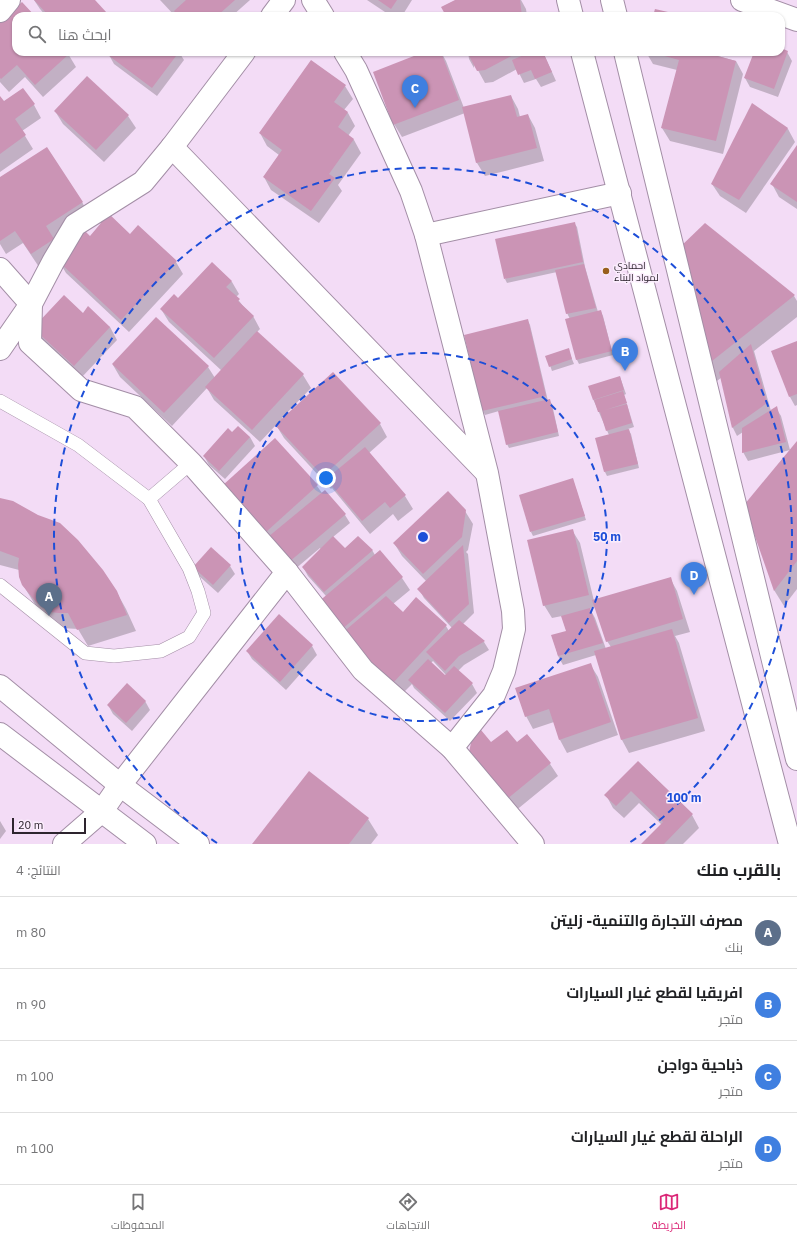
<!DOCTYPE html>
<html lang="ar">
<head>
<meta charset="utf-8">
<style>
  :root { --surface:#fff; --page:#f6f6f6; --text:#202124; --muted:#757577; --line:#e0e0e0; --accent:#db2777 }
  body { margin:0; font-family:"IBM Plex Sans",Cairo,sans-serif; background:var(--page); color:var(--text); direction:rtl }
  .scale { position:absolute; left:12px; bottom:10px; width:74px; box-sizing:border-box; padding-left:4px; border:2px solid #2d242e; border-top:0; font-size:11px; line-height:14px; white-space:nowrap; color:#2d242e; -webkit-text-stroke:3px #fbedfd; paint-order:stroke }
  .you { position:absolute; left:326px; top:478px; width:14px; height:14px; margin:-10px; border:3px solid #fff; border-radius:50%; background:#1a73e8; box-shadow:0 0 0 6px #1a73e833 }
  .badge { display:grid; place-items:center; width:26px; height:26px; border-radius:50%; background:var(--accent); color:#fff; font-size:13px; font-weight:700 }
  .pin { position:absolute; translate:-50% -33px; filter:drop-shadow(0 1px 2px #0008) }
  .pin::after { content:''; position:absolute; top:21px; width:14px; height:12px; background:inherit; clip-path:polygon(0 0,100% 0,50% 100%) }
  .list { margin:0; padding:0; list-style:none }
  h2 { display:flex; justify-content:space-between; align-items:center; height:52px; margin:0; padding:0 16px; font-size:17px }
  h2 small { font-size:13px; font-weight:400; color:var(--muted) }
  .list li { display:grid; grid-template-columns:26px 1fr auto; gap:12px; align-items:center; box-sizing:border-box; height:72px; padding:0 16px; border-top:1px solid var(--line) }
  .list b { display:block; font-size:15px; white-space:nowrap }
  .list p { margin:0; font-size:13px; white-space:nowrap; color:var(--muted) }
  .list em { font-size:13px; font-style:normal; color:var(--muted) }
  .icon { flex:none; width:22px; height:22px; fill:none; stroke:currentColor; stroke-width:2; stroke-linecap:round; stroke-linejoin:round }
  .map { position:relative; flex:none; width:797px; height:844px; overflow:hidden; direction:ltr }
  .search { position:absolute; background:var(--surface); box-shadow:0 1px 3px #0004; left:12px; right:12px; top:12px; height:44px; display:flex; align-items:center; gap:10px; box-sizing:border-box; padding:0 14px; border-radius:12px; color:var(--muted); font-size:15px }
  .sheet { height:340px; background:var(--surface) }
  nav { display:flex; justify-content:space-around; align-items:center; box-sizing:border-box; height:56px; border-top:1px solid var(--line); background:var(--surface); font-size:11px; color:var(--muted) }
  nav a { display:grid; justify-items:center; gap:2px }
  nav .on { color:var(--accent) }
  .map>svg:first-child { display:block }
  .shadow { fill:#0003; fill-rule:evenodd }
  .building { fill:#cb94b5 }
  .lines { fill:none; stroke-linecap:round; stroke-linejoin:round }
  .service-casing { stroke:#a38ea6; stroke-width:14 }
  .minor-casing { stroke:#a38ea6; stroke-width:24 }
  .tertiary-casing { stroke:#a38ea6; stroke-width:24 }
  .primary-casing { stroke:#a38ea6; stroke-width:24 }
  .service { stroke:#fff; stroke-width:13 }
  .minor { stroke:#fff; stroke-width:22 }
  .tertiary { stroke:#fff; stroke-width:22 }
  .primary { stroke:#fff; stroke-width:22 }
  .ring { fill:none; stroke:#1d4ed8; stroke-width:2; stroke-dasharray:7 5 }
  .poi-dot { fill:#985f1c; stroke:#fbedfd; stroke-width:1.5 }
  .labels { text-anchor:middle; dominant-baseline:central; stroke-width:3; stroke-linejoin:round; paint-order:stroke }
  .poi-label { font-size:10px; fill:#2d242e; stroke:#fbedfd; text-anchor:start }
  .centre { fill:#1d4ed8; stroke:#fbedfd; stroke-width:2 }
  .ring-label { font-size:12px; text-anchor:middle; font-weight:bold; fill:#1d4ed8; stroke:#fbedfd; stroke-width:3; stroke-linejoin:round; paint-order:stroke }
</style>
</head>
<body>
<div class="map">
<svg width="797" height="844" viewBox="0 0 797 844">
  <rect width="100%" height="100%" fill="#f3dcf6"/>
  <g class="shadow">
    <polygon points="34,0 94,0 108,16 46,16 40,9"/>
    <polygon points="160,0 250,0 232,16 175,16"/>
    <polygon points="367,0 412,0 402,16 391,16"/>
    <polygon points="457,0 521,0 526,9 527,16 447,16"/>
    <polygon points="22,3 33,16 16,16 16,52 67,52 76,67 43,97 25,77 9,92 0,82 0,23"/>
    <polygon points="781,50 787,52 792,61 778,97 750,87 745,78 755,52 781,52"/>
    <polygon points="79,52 86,52 82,55"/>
    <polygon points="111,52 179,52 184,60 157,96 114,64 109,55"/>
    <polygon points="427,52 441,52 446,61 464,108 511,96 518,109 520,117 528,115 535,128 544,161 485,176 477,163 465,113 402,137 394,124"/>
    <polygon points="468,52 543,52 556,81 541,87 536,79 524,83 517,69 493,82 485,83 474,63 474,68 469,59"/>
    <polygon points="646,52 703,52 736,61 743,74 723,154 670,141 662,128 677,70 653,64"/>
    <polygon points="345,86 353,99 344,110 348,113 355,126 348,136 354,140 361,153 338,185 342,191 319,223 271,190 264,177 279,155 267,146 260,133"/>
    <polygon points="0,97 4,103 34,105 41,118 22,131 33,149 0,172"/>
    <polygon points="752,105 788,129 795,142 746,213 720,196 712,184"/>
    <polygon points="55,111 128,116 136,128 104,162 63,124"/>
    <polygon points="797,147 797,209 779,197 772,184"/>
    <polygon points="0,178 82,202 89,215 53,239 61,252 39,267 23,243 6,254 0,244"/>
    <polygon points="99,221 130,235 176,262 183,274 129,332 66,273 59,261 90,237 101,224"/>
    <polygon points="574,223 577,227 585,267 598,312 601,312 603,316 613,355 579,364 577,360 566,320 570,319 567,313 557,272 507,283 505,279"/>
    <polygon points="705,224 794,296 797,301 797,317 754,351 771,411 776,408 781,416 790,450 748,461 743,452 743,432 737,436 733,428 722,377 717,381 708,365"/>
    <polygon points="212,264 232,282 239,294 236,297 243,306 253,316 260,329 257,332 303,375 311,388 282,418 283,419 380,424 387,437 369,453 405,496 413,509 398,521 393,514 370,534 332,488 331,489 284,438 276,425 260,442 214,400 207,388 172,426 120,377 113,365 208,367 215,378 222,371 169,322 161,309 178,299"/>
    <polygon points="83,314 110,327 117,340 81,378 41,341 34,328"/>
    <polygon points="528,321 530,325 548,401 549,400 552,404 559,436 509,448 507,444 499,411 485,415 483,411"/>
    <polygon points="797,342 797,405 795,406 790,397 772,352"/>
    <polygon points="570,354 574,364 552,371 547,357"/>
    <polygon points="620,377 626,394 624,395 634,427 628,429 631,434 639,468 607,476 605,472 609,435 593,399"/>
    <polygon points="232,434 250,437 255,446 225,479 209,465 204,456"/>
    <polygon points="797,443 797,589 784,606 774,590"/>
    <polygon points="573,480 586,520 533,536 531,532"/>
    <path d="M 317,486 L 322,493 L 345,515 L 350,523 L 333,537 L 345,550 L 372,550 L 375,555 L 380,551 L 402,578 L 410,590 L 393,604 L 403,613 L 416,598 L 446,626 L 449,631 L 452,628 L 424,598 L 419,589 L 427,582 L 402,556 L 394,543 L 465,511 L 473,524 L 468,550 L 466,552 L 468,554 L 474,613 L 463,624 L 484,642 L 489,650 L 464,665 L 458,671 L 472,684 L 477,693 L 450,721 L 414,688 L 412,684 L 400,696 L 350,647 L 326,596 L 308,576 L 303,567 L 321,550 L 320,548 L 294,570 L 231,498 ZM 433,661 L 446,675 L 445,677 L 431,663 Z"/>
    <polygon points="0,499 116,591 126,609 136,631 88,646 78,629 61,628 39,611 23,585 19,570 0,565"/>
    <path d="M 572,530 L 580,543 L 594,601 L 670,578 L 677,591 L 690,632 L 675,636 L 679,643 L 705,731 L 629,753 L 622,740 L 596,655 L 563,665 L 558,656 L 553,636 L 567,632 L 562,616 L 552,618 L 544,605 ZM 596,607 L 607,641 L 611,647 L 606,649 L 595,618 L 590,609 Z"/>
    <polygon points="230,566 235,574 218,593 199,576 194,567"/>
    <polygon points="279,616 312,646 317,655 286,690 252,659 247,651"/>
    <polygon points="590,664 598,677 618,735 567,753 560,740 554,722 533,729 526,716"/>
    <polygon points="145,701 150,710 132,731 113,714 108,705"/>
    <polygon points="527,735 550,764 558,776 514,812 469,756 491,744 517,743"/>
    <polygon points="638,762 692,815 699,828 683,844 643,844 662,825 639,803 624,818 613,808 606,795"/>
    <polygon points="368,819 378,835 371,844 253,844"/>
    <polygon points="0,821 6,831 0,839"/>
  </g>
  <g class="building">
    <polygon points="34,0 95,0 107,13 103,16 49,16"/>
    <polygon points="186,0 235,0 217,16 178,16 174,11"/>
    <polygon points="378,0 397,0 391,9"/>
    <polygon points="455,0 520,0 522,16 446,16 441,7"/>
    <polygon points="22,2 35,16 16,16 16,52 68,52 69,54 35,85 17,65 1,79 0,78 0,22"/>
    <polygon points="655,9 681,15 681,16 653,16"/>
    <polygon points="781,48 788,51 774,89 744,78 754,52 781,52"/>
    <polygon points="110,52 179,52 152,88 108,55"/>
    <polygon points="424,52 441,52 459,100 393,125 373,72"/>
    <polygon points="467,52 519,52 485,70 477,71"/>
    <polygon points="531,52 543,52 552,72 535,79 531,70 518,75 512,60"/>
    <polygon points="650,52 703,52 736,61 716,141 661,128 679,60"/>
    <polygon points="311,60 346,85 334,102 348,112 338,127 354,139 329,174 335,178 311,211 263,177 282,150 259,133"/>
    <polygon points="87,76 129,115 96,150 54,111"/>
    <polygon points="23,88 35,104 15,119 26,135 0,154 0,96 4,101"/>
    <polygon points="511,95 517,117 528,114 537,148 476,163 462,107"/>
    <polygon points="752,103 788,128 739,200 711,184"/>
    <polygon points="797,145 797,202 770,184"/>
    <polygon points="47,147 83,202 46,226 54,239 31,254 15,231 0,241 0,177"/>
    <polygon points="106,211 130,234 138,225 177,261 121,320 57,260 85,231 90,236 101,223 98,220"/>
    <polygon points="575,222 583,262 504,279 495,239"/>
    <polygon points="705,223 795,295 707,365 678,249"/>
    <polygon points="212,262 232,281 226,287 240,299 238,301 254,316 214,358 160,309 174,294 178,298"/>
    <polygon points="584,264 596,308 566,314 555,270"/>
    <polygon points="64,295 83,313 88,306 110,327 74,366 33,328"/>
    <polygon points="601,310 612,351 576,360 565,319"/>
    <polygon points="156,317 209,366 164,413 112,364"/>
    <polygon points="528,319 546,396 482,411 464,335"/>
    <polygon points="257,331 304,374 252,430 205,387"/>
    <polygon points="797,341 797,394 789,397 771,351"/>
    <polygon points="751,344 767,403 732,428 719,372"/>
    <polygon points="569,348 572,359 549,367 545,356"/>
    <polygon points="333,372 381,423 323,476 275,425"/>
    <polygon points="620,376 624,390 593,400 588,386"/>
    <polygon points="623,391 627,403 605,410 627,404 632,423 606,431 600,412 598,412 594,400"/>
    <polygon points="550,399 558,432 506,445 498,411"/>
    <polygon points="777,406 786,442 742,453 742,428"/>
    <polygon points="238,426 250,437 219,471 203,456 228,428 232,432"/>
    <polygon points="629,429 638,464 604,472 595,438"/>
    <polygon points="275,438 318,485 266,532 223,485"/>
    <polygon points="797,441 797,561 774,591 744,505"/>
    <polygon points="365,447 406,495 390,508 385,502 362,521 326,479"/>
    <polygon points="573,478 585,516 530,532 519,495"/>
    <polygon points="325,490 346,514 289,562 268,537"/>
    <polygon points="448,491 466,510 462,537 423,574 393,543"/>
    <polygon points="0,498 13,501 38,515 60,523 78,540 103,570 117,591 127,615 77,630 68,613 59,613 50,612 36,602 22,585 19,577 18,565 19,558 0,551"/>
    <polygon points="573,529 589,595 543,606 527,540"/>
    <polygon points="333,536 345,548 358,536 373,550 324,592 302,567"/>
    <polygon points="463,545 469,604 449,623 417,589"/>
    <polygon points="211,547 231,565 213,585 193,567"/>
    <polygon points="380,550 403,577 341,630 317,603"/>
    <polygon points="671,577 683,619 606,642 592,600"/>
    <polygon points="386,596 403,612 416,597 447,625 392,684 341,634"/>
    <polygon points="590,608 603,643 558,656 551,635 566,631 561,616"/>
    <polygon points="279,614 313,645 280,682 246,651"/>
    <polygon points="459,620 485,641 459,656 445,671 426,652"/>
    <polygon points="672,629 698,718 621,740 594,651"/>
    <polygon points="428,659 445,675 454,666 473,683 445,713 408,680"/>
    <polygon points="591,663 611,722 559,740 549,709 525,717 515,688"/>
    <polygon points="127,683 146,701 126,723 107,705"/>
    <polygon points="481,730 491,742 507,730 517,742 527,734 551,763 506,800 468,757 472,738"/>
    <polygon points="638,761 693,814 664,844 641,844 663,822 631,791 616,806 604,795"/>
    <polygon points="309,771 369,818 349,844 252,844"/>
  </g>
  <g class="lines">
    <defs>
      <g id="service">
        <polyline points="0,401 78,445 149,499 189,568 198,591 204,613 189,637 161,651 114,656 85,653 0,585"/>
        <polyline points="149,499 191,463"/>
      </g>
      <g id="minor">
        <polyline points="313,0 323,16"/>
        <polyline points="272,16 284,0"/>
        <polyline points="345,52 356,70 411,191 426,235 487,473 513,611 514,629 504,671 494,695 452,748"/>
        <polyline points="172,147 486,472"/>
        <polyline points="426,235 620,193"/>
        <polyline points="0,269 31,304 30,343 81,390 135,407 191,463 287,572 363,670 452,748 533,844"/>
        <polyline points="0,349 31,304 53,262 75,225 143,182 172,147 244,52"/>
        <polyline points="64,844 102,811 120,785 287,572"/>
      </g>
      <g id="tertiary">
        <polyline points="742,0 797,20"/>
        <polyline points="0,11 9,0"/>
      </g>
      <g id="primary">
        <polyline points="568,0 572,16"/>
        <polyline points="612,0 616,16"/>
        <polyline points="582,52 790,844"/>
        <polyline points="625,52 797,759"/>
        <polyline points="0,686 120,785 198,844"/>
        <polyline points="0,734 145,844"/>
      </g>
    </defs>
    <use href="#service" class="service-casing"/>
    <use href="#minor" class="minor-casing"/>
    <use href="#tertiary" class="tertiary-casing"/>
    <use href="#primary" class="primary-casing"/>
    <use href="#service" class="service"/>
    <use href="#minor" class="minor"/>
    <use href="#tertiary" class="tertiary"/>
    <use href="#primary" class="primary"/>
  </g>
  <g class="ring">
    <circle cx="423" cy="537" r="184"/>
    <path d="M217 843A369 369 0 1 1 629 843"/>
  </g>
  <circle class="poi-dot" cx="606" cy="271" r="4"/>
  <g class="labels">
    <g class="poi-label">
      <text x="614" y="265">احمادي<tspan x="614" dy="12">لمواد البناء</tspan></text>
    </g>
  </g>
  <circle cx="423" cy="537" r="6" class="centre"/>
  <g class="ring-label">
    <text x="607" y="541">50 m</text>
    <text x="684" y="802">100 m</text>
  </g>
</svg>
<div class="scale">20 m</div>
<div class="you"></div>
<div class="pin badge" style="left:49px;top:616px;background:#5c6f8a">A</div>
<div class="pin badge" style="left:625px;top:371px;background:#3f7fe0">B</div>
<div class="pin badge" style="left:415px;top:108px;background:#3f7fe0">C</div>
<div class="pin badge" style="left:694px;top:595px;background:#3f7fe0">D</div>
<div class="search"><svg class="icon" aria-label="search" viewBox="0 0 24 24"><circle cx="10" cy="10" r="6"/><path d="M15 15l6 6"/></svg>ابحث هنا</div>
</div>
<section class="sheet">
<h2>بالقرب منك<small>النتائج: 4</small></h2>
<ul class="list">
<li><span class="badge" style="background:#5c6f8a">A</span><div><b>مصرف التجارة والتنمية- زليتن</b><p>بنك</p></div><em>80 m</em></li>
<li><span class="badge" style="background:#3f7fe0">B</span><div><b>افريقيا لقطع غيار السيارات</b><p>متجر</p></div><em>90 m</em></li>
<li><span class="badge" style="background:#3f7fe0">C</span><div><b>ذباحية دواجن</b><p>متجر</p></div><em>100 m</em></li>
<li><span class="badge" style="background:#3f7fe0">D</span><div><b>الراحلة لقطع غيار السيارات</b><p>متجر</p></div><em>100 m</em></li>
</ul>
</section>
<nav>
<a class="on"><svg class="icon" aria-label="map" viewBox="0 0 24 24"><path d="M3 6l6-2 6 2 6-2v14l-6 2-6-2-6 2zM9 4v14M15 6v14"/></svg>الخريطة</a>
<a><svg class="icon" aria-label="directions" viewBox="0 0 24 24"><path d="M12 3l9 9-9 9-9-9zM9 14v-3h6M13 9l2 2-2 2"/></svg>الاتجاهات</a>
<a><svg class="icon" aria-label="saved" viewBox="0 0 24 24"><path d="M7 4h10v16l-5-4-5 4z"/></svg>المحفوظات</a>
</nav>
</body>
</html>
